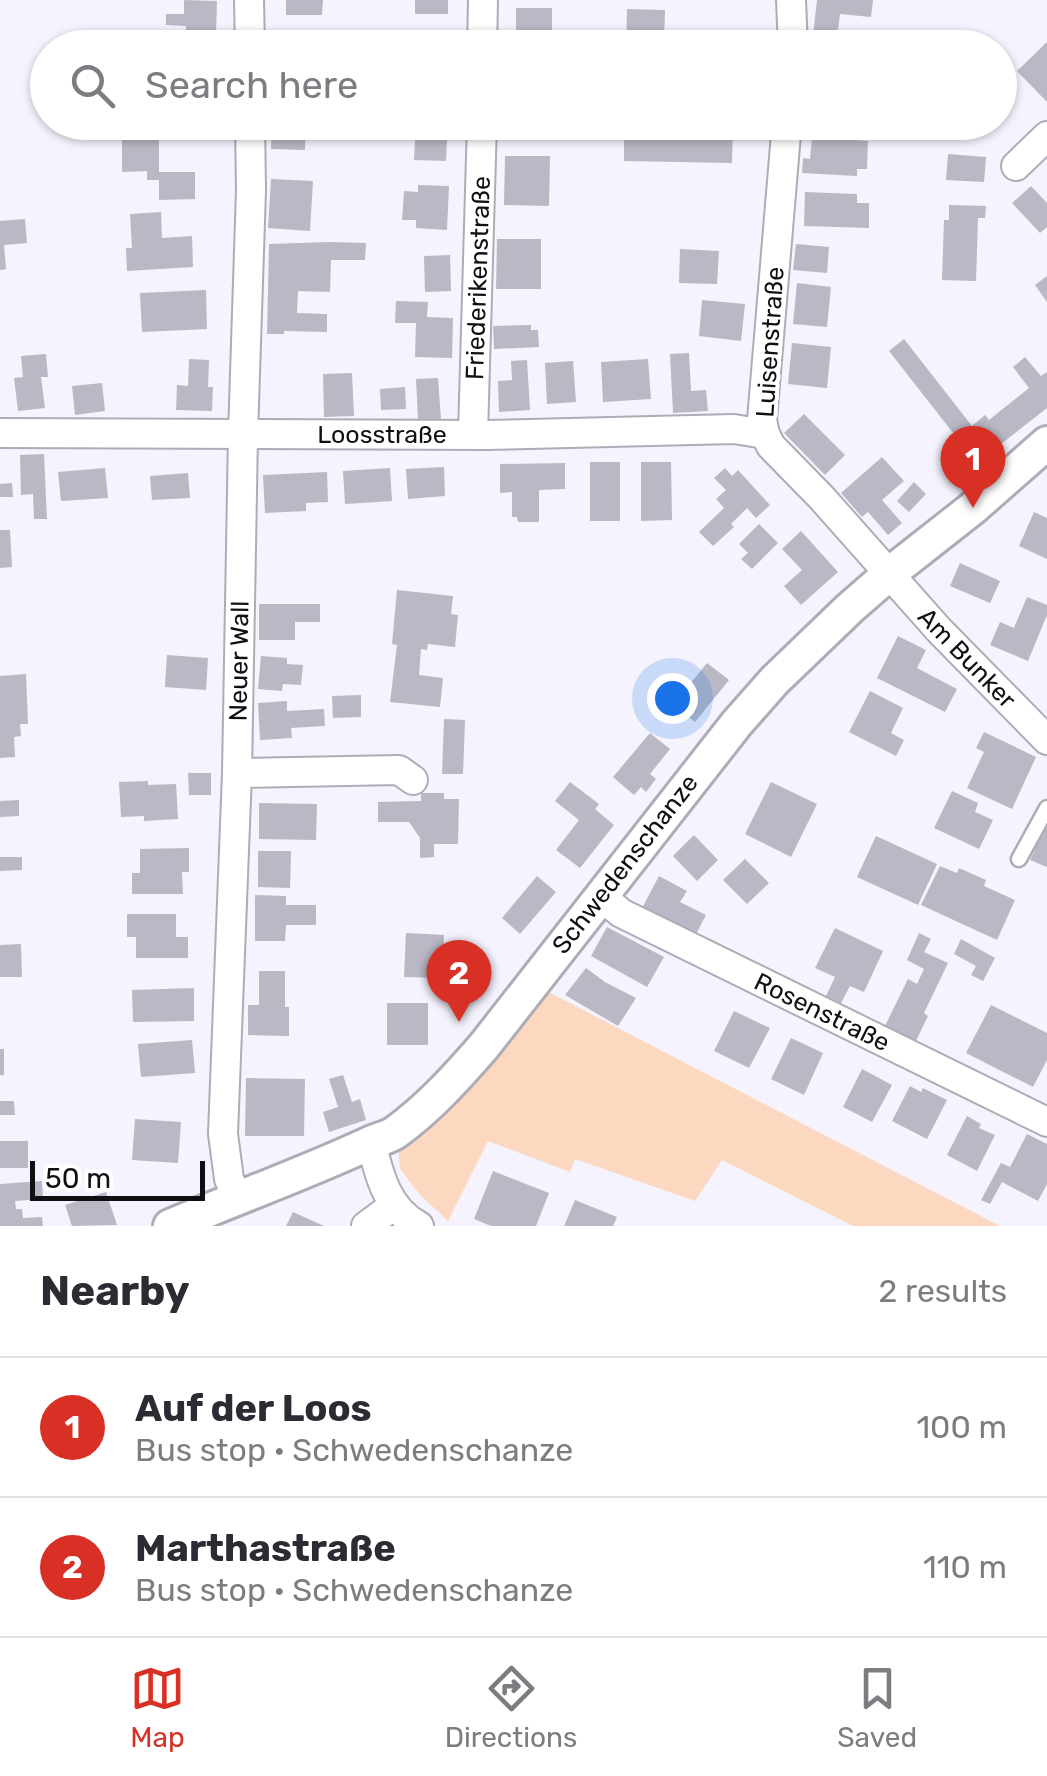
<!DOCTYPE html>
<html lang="en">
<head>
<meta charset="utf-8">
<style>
  :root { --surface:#fff; --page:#f7f7f7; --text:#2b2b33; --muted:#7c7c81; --line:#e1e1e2; --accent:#d93025 }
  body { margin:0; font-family:Rubik,sans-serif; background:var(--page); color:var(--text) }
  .scale { position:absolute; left:30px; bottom:25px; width:175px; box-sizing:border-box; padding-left:10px; border:5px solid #101014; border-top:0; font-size:28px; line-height:35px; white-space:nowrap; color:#101014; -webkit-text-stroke:8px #fff; paint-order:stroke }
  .you { position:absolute; left:672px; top:698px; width:35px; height:35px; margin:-25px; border:8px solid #fff; border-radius:50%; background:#1a73e8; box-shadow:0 0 0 15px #1a73e833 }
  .badge { display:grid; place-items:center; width:65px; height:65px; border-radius:50%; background:var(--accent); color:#fff; font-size:32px; font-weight:700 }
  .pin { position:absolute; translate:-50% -82px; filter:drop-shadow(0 2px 5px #0008) }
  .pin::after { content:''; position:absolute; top:52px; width:35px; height:30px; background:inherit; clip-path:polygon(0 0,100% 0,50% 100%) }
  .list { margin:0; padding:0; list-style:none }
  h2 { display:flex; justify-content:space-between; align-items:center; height:130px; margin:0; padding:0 40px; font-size:42px }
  h2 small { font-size:32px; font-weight:400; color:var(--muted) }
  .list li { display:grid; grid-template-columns:65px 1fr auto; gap:30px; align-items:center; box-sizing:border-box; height:140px; padding:0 40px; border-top:2px solid var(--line) }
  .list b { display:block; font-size:38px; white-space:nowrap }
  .list p { margin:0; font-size:32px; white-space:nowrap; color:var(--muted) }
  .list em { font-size:32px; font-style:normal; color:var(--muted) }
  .icon { flex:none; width:55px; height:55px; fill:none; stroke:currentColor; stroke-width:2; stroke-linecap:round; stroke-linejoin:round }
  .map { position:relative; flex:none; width:1047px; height:1226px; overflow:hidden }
  .search { position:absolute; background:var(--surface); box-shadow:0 2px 8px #0004; left:30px; right:30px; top:30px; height:110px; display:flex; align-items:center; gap:25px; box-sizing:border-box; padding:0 35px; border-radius:55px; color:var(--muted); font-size:38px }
  .sheet { height:410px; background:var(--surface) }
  nav { display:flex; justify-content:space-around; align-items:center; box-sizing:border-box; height:140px; border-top:2px solid var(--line); background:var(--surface); font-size:28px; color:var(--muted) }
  nav a { display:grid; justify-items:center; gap:5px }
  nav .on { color:var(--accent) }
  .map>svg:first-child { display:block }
  .green { fill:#fcd8c1 }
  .building { fill:#bab8c4 }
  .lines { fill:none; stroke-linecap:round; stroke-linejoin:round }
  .service-casing { stroke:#adacb7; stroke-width:19 }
  .minor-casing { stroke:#adacb7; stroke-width:32 }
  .tertiary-casing { stroke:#adacb7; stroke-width:38 }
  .service { stroke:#fff; stroke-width:14 }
  .minor { stroke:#fff; stroke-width:28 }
  .tertiary { stroke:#fff; stroke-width:32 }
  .labels { text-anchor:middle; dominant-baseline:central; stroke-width:8; stroke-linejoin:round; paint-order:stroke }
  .street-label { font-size:25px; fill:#101014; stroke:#fff }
</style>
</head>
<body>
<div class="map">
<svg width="1047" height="1226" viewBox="0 0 1047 1226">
  <rect width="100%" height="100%" fill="#f5f3fd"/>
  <polygon class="green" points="535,985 1000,1226 853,1226 722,1160 695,1201 575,1159 570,1172 488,1141 448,1221 421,1196 400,1169 398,1147"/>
  <g class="building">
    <polygon points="184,0 217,1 216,33 186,32 186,26 166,25 166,14 184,14"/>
    <polygon points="286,0 323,0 322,15 286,15"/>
    <rect x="415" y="0" width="33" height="14"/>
    <polygon points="817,0 873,0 871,17 840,14 837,38 813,35"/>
    <rect x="516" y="8" width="36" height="40"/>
    <polygon points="627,9 665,10 664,43 677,43 677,31 690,31 689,43 699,44 699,36 735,37 735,48 626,48"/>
    <polygon points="452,36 453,48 417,48 416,39"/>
    <rect x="276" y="37" width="42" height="11"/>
    <polygon points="1047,42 1047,102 1017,71"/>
    <polygon points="152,122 197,122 197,136 159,136 159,172 195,172 195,199 159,200 159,180 147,180 147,171 122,172 122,133 152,133"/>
    <polygon points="272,122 306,122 305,150 271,149"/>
    <polygon points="416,122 448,122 446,161 414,160"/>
    <rect x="516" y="122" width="35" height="11"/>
    <polygon points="624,122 733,122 732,163 624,161"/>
    <polygon points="812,137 868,141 867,169 857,169 857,176 802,173 803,158 810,159"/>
    <polygon points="948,154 986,157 984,182 946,180"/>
    <polygon points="505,156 550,156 549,206 504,205"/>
    <polygon points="271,179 313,181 310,231 268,228"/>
    <polygon points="418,185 449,186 447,230 416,228 416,220 402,220 404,191 418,192"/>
    <polygon points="1031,186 1047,203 1047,227 1040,233 1012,203"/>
    <polygon points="805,192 857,194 857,203 869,203 869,228 804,226"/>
    <polygon points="949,205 986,206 985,218 978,218 976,281 942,280 944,220 949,220"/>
    <polygon points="161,212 162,238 192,236 193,267 127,271 126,248 132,248 130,214"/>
    <polygon points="25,219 27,243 4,245 6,269 0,270 0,221"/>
    <polygon points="497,239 541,239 541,289 496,289"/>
    <polygon points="329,242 366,243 365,260 331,260 330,292 298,291 297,313 327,314 327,332 284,331 284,334 267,334 269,244"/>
    <polygon points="796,244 829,247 827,273 793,270"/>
    <polygon points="680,249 719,251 717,284 679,283"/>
    <polygon points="450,255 451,291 425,292 424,256"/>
    <polygon points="1047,276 1047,302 1035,285"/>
    <polygon points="797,283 831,287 827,327 793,324"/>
    <polygon points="206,290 207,329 142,332 140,293"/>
    <polygon points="702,300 745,304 741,341 699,336"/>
    <polygon points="396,301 428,302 427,317 453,318 452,358 415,357 416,323 395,323"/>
    <polygon points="531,325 531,330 538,330 539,347 494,349 493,326"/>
    <polygon points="904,339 972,426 985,415 989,420 1029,388 1013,367 1025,357 1041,376 1047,372 1047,408 969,469 950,444 957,438 889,351"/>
    <polygon points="792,343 831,347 827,388 788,384"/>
    <polygon points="689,353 691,391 706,390 708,411 673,413 670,354"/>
    <polygon points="46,354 48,377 41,377 45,408 18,411 14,378 23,377 21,356"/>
    <polygon points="189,359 209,360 208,387 213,387 212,411 176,410 177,385 188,386"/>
    <polygon points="648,359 651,399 603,402 601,362"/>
    <polygon points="527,360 530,410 499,412 498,381 512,380 511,361"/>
    <polygon points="573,361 576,402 547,404 545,363"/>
    <polygon points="352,373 354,416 324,417 323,374"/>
    <polygon points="438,378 441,419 418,420 416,379"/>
    <polygon points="102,383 105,411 75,415 72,386"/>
    <polygon points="405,387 406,409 381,410 380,389"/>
    <polygon points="804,414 845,455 825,475 784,433"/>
    <polygon points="44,454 47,519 34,519 33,494 21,495 20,455"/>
    <polygon points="882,457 904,481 882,500 902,523 888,535 868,512 862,517 841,493"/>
    <rect x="590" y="462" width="30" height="59"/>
    <polygon points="641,462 671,462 672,520 641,521"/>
    <polygon points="565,463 565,489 539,490 539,522 518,522 517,517 512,517 512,492 500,493 500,464"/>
    <polygon points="444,467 445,496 408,499 406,469"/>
    <polygon points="105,468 108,498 61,501 58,472"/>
    <polygon points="390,468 392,501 345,504 343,471"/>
    <polygon points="725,468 732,476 738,470 770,505 756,518 747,508 731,524 734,527 713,546 699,532 724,508 716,499 726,490 714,478"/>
    <polygon points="327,472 328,502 306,503 306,511 265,513 263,475"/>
    <polygon points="188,473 190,498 152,500 150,476"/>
    <polygon points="914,482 926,494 909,512 897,501"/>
    <polygon points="12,483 13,497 0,497 0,484"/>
    <polygon points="1034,512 1047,518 1047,559 1019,546"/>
    <polygon points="759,524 778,543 752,569 741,559 748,553 739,544"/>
    <polygon points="0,530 10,530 12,567 0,568"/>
    <polygon points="801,531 838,572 801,605 784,586 802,570 782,549"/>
    <polygon points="960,563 1000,581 990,603 950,586"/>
    <polygon points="397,590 453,596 451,614 458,615 455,647 428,644 427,650 421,649 419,675 443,678 440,707 390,702 397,645 392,644"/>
    <polygon points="1027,597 1047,605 1047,615 1028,661 990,645 1000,622 1014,628"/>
    <polygon points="259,604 320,604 320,622 295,622 295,640 259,640"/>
    <polygon points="898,636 926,650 917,668 957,689 945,712 877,678"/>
    <polygon points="167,655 208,658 206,690 165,687"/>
    <polygon points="261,656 287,658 287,664 303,665 301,685 283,684 282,691 258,689"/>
    <polygon points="707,663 729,680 695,722 673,705"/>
    <polygon points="26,674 28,724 20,724 21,736 14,737 15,757 0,758 0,676"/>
    <polygon points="870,691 903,708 891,733 904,740 896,756 849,732"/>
    <polygon points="361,695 361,717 333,718 332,696"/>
    <polygon points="287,701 287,711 324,709 325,726 291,728 292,738 260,740 258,703"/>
    <polygon points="444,719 465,720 463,774 442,774"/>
    <polygon points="984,732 1036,757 1012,809 967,788 984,752 976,748"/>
    <polygon points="650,733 670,749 650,774 656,779 646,792 641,787 634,795 613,777"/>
    <polygon points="188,773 211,773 211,795 189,795"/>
    <polygon points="148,781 148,785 176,784 178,819 144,821 144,816 121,817 119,782"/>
    <polygon points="570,782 599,804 595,809 614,825 580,868 556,850 579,820 555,801"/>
    <polygon points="771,782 817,804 791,857 745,834"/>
    <polygon points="952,791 978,803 975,812 993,820 979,849 934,828"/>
    <polygon points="421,793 444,793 444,799 459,799 458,844 434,844 434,857 420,858 420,838 409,822 378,822 378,802 421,801"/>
    <polygon points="19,800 19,816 0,817 0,801"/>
    <polygon points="259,803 317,804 316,840 259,839"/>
    <polygon points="1047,824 1047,867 1030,860"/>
    <polygon points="694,835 718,860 697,881 673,856"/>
    <polygon points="876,836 937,864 918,905 857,877"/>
    <polygon points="189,848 189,872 182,872 183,894 132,894 132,873 140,873 140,849"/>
    <polygon points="258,851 291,851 290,888 258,887"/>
    <polygon points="0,857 22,857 22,870 0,871"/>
    <polygon points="745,859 769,883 747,904 723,880"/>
    <polygon points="940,866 957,873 959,868 986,880 984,886 1015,900 997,940 921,905"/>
    <polygon points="537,876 556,892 520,934 502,918"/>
    <polygon points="659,876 687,891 680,902 706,915 695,936 640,912"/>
    <polygon points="255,895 286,896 286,905 316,905 316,925 286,925 285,941 255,941"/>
    <polygon points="127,914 176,914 176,937 188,937 188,958 136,958 136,937 127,937"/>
    <polygon points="607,927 664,957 647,987 591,956"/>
    <polygon points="835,928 883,951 864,992 850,986 841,1003 826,996 835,977 815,968"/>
    <polygon points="406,933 444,935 442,978 404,977"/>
    <polygon points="919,933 931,939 924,952 948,963 924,1013 928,1016 915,1043 884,1028 908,979 917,984 924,969 907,960"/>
    <polygon points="961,939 995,958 983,981 971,975 976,966 954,954"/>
    <polygon points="21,944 22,977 0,977 0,945"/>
    <polygon points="586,968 605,982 636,998 618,1026 565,995"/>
    <polygon points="259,971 285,971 285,1007 289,1007 289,1036 248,1035 248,1005 259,1005"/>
    <polygon points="194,988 194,1021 133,1022 132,990"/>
    <rect x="387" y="1003" width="41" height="42"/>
    <polygon points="991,1005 1047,1033 1047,1060 1033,1087 966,1053"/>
    <polygon points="734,1011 770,1028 749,1068 714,1051"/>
    <polygon points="791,1038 823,1053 804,1095 771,1079"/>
    <polygon points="192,1040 195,1073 141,1077 138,1044"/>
    <rect x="0" y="1049" width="4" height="26"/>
    <polygon points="862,1069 892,1085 872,1122 843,1107"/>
    <polygon points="343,1075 352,1102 360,1099 366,1120 329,1132 323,1112 338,1107 329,1079"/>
    <polygon points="246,1078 305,1079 304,1136 245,1136"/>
    <polygon points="910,1086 921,1092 923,1088 947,1100 927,1139 892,1121"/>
    <polygon points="0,1101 14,1101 15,1115 0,1115"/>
    <polygon points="967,1116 981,1124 979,1128 995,1135 977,1171 947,1155"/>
    <polygon points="135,1119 181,1122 178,1163 132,1160"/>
    <polygon points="1027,1134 1047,1144 1047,1184 1038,1201 1002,1182 990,1204 981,1200 1001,1163 1010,1167"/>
    <rect x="0" y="1141" width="28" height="27"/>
    <polygon points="493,1171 549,1193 536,1226 491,1226 474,1219"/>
    <polygon points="42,1181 43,1199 15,1201 16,1209 22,1209 23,1218 42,1217 43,1226 0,1226 0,1184"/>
    <polygon points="106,1192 117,1225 72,1226 65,1205"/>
    <polygon points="575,1200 617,1217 613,1226 564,1226"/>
    <polygon points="293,1212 324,1226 286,1226"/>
  </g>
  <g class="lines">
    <defs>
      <polyline id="service" points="1019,859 1047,808"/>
      <g id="minor">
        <polyline points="249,0 250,48"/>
        <polyline points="791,0 793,48"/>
        <polyline points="482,48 483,0"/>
        <polyline points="787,122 762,420 765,434 771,446 821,497 939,630 1047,740"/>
        <polyline points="1016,166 1047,136"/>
        <polyline points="0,433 486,435 734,429 765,434"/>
        <polyline points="473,434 482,122"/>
        <polyline points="237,773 399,770 413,780"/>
        <polyline points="601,896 621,913 1047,1122"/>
        <path d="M 371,1142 C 379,1175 387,1209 419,1226"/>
        <polyline points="237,1198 229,1179 223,1134 237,773 243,435 251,190 250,122"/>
        <polyline points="366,1226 393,1206"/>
      </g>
      <path id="tertiary" d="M 170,1226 C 236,1198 303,1174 368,1144 C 377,1139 388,1138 396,1132 C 429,1108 457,1077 484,1046 L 737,723 L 775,680 L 850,608 L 889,574 L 973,508 L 1047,443"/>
    </defs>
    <use href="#service" class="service-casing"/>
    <use href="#minor" class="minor-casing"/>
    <use href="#tertiary" class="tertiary-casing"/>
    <use href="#service" class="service"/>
    <use href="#minor" class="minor"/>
    <use href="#tertiary" class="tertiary"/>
  </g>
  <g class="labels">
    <g class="street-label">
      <text transform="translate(478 278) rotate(-88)">Friederikenstraße</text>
      <text transform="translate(770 342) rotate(-86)">Luisenstraße</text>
      <text x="382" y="434">Loosstraße</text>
      <text transform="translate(967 658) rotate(46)">Am Bunker</text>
      <text transform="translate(239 661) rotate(-89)">Neuer Wall</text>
      <text transform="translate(625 864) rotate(-52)">Schwedenschanze</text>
      <text transform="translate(822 1012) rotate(26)">Rosenstraße</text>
    </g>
  </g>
</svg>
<div class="scale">50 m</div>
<div class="you"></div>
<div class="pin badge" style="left:973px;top:508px">1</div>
<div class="pin badge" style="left:459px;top:1022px">2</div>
<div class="search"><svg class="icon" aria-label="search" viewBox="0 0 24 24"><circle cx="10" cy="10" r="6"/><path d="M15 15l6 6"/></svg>Search here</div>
</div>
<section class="sheet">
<h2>Nearby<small>2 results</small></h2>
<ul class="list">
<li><span class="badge">1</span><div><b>Auf der Loos</b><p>Bus stop · Schwedenschanze</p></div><em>100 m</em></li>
<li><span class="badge">2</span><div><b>Marthastraße</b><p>Bus stop · Schwedenschanze</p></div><em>110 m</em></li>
</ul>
</section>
<nav>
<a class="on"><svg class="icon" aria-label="map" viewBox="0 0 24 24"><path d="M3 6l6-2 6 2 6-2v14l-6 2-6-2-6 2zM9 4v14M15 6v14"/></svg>Map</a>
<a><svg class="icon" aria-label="directions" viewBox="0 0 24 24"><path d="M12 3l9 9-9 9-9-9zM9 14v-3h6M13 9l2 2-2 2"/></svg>Directions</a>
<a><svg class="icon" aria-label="saved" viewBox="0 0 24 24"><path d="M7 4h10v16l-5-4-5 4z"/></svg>Saved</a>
</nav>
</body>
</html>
